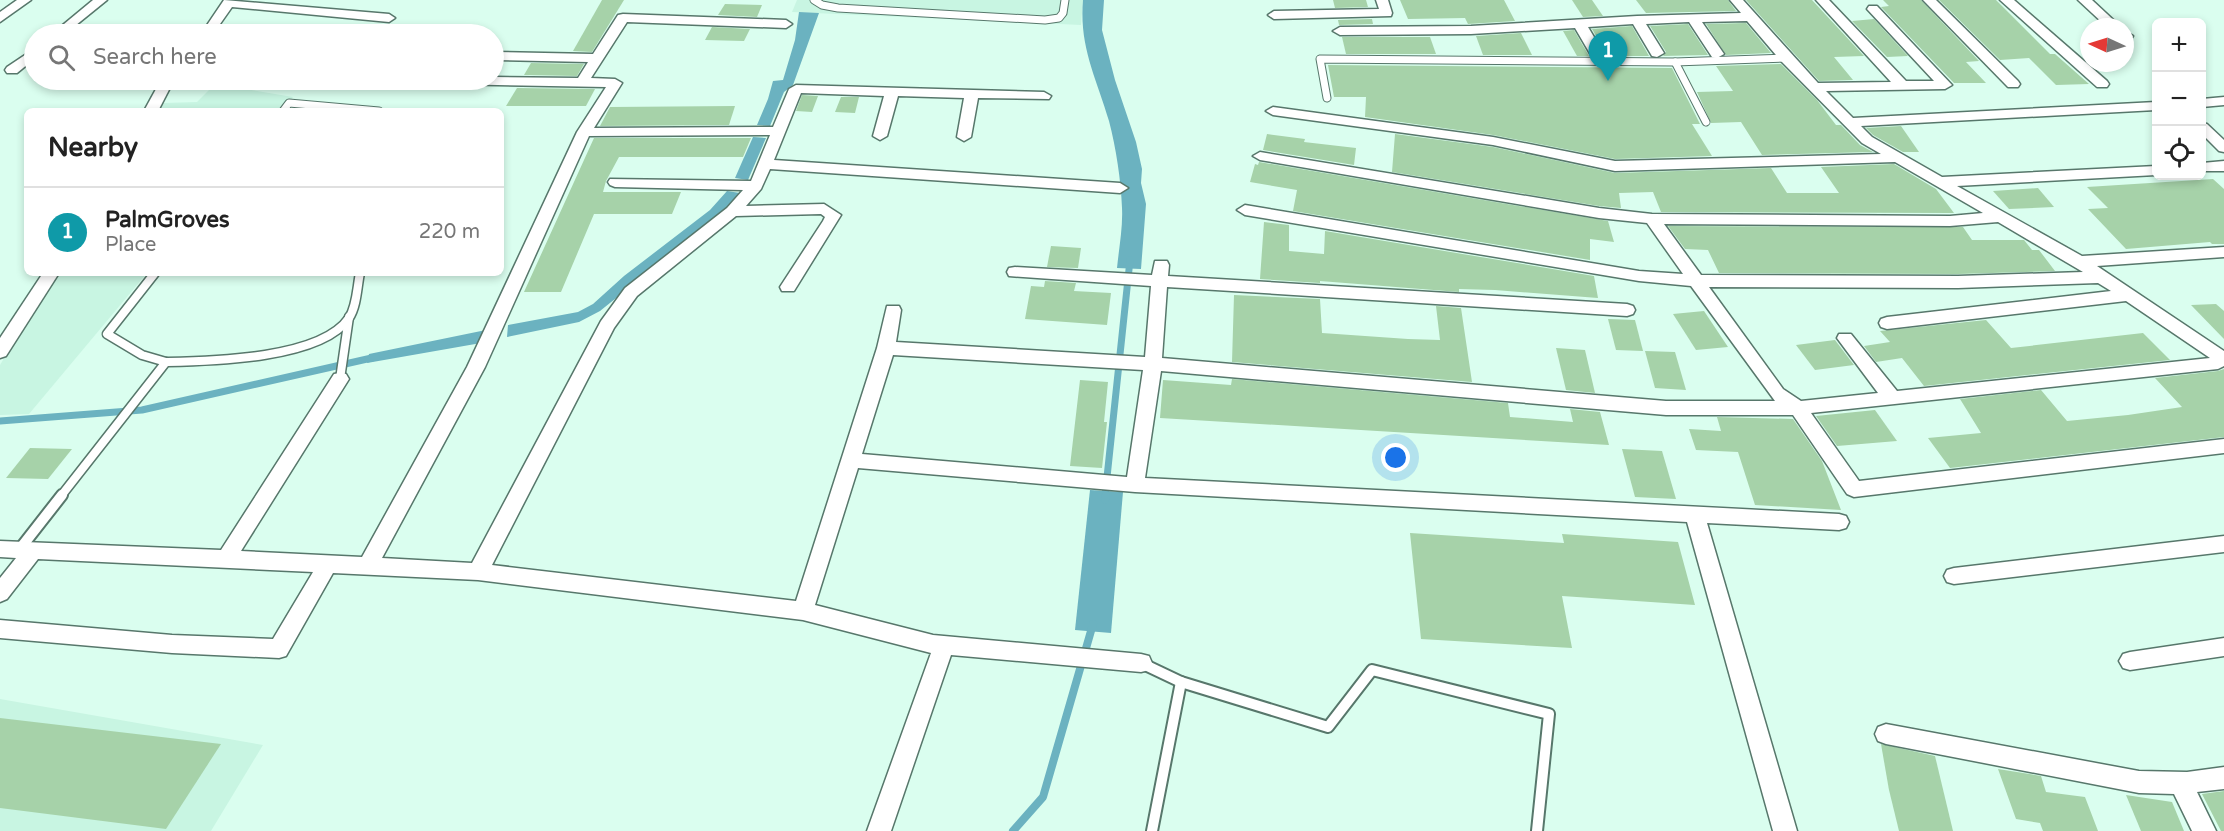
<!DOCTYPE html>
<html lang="en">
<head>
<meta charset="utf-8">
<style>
  :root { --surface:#fff; --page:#f6f6f6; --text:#222; --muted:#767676; --line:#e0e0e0; --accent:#9a5e21 }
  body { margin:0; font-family:"Varela Round",sans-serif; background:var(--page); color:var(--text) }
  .controls { position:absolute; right:18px; top:18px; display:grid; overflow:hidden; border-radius:9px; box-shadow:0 3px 9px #0003 }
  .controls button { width:54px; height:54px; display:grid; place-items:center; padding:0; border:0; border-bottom:2px solid var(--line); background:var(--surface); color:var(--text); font:30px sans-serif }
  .compass { position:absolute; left:2080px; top:18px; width:54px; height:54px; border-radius:50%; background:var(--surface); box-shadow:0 3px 9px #0003; rotate:274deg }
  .you { position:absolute; left:1396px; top:458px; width:21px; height:21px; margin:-15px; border:4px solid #fff; border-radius:50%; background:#1a73e8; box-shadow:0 0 0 9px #1a73e833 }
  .badge { display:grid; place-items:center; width:39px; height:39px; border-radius:50%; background:var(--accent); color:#fff; font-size:20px; font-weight:700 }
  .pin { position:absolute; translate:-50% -50px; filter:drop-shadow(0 2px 3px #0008) }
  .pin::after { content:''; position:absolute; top:32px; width:21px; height:18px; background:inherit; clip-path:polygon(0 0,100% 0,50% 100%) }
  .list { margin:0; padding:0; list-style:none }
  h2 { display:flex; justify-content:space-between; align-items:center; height:78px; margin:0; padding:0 24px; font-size:26px }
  h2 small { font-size:20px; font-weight:400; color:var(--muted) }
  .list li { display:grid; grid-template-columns:39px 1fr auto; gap:18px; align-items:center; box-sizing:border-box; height:90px; padding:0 24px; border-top:2px solid var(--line) }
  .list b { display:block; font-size:22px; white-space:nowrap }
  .list p { margin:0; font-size:20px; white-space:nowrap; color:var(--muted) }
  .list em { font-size:20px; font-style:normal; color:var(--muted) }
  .icon { flex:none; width:33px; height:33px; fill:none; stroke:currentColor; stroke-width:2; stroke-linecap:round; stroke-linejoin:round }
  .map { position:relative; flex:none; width:2224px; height:831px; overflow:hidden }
  .search { position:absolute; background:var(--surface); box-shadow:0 3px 9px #0003; left:24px; top:24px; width:480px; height:66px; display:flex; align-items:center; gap:15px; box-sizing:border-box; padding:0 21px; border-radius:33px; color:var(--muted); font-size:22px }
  .panel { position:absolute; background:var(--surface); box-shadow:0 3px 9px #0003; left:24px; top:108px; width:480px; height:168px; border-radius:9px }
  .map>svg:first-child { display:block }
  .built { fill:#c8f5e2 }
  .water { fill:#6bb2c0 }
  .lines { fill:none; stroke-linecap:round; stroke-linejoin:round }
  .stream-far1 { stroke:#6bb2c0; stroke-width:7 }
  .stream { stroke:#6bb2c0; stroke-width:8 }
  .building { fill:#a6d2a9 }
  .service-far2-casing { stroke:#57776b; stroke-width:9 }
  .service-far1-casing { stroke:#57776b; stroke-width:11 }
  .service-casing { stroke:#57776b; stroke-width:14 }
  .minor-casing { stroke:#57776b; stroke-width:3 }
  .service-far2 { stroke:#fff; stroke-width:7 }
  .service-far1 { stroke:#fff; stroke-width:8 }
  .service { stroke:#fff; stroke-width:10 }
  .minor { fill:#fff; fill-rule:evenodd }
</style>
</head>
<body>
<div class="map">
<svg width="2224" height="831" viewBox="0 0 2224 831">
  <rect width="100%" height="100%" fill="#dafeef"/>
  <g class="built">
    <polygon points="797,0 1083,0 1081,25 792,12"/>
    <polygon points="215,84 293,97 282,111 160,111 163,103 197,102"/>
    <polygon points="54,273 147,273 29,414 0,415 0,365"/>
    <polygon points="0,699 263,745 211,831 0,831"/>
  </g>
  <g class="water">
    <path d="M 1083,0 L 1104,0 L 1102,30 L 1115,80 L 1136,142 L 1142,169 L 1141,183 L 1146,204 L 1141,269 L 1117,268 C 1119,248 1123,227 1122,208 C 1121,180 1116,148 1109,121 C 1096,77 1079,47 1083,0 Z"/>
    <polygon points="799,12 819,13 793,85 784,92 770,126 757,125 768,99 773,81 783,80 795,40"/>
    <polygon points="753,137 766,138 748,180 735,178"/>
    <polygon points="727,191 740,193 718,216 600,311 579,322 507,337 508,325 578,312 593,304 624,276 710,210"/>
    <polygon points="486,330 481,343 367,363 369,354"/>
    <polygon points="1090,490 1123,492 1111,633 1075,630"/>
  </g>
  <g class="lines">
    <g class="stream-far1">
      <polyline points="0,421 142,410 376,357"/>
      <polyline points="1105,496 1130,260"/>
    </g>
    <g class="stream">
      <polyline points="1105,500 1106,495"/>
      <polyline points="1013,831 1043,797 1093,624"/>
    </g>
  </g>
  <g class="building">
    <polygon points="602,0 624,0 592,52 573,51"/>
    <polygon points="1333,0 1366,0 1368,7 1335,8"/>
    <polygon points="1400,0 1504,0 1515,21 1468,24 1465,18 1408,19"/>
    <polygon points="1572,0 1592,0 1603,16 1583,17"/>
    <polygon points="1636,0 1728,0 1736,11 1646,13"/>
    <polygon points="1746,0 1812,0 1864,56 1834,57 1853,80 1819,81"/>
    <polygon points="1883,0 1921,0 1979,61 1966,62 1986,83 1954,83 1881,7 1889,6"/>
    <polygon points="1939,0 1996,0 2050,54 2055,54 2089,84 2056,85 2029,58 2000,60"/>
    <polygon points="725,4 762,5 757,17 718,15"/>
    <polygon points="1372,19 1373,24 1339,25 1338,20"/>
    <polygon points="1874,19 1908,56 1887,57 1852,21"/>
    <polygon points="1746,23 1771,53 1726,55 1706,24"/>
    <polygon points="1688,24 1708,55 1663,56 1666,52 1650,26"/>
    <polygon points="1632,26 1649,56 1605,56 1606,53 1592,29"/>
    <polygon points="712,27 750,29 744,41 705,40"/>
    <polygon points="1574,30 1589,56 1577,56 1563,31"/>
    <polygon points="1521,33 1532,55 1483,55 1476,36"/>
    <polygon points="1342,37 1430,37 1436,54 1346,54"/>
    <polygon points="531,63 584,64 577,76 524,75"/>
    <polygon points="1781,64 1817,100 1836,125 1841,125 1860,145 1873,152 1762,155 1741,122 1711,123 1697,92 1733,91 1716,66"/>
    <polygon points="1328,65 1672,68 1700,124 1692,124 1712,156 1615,159 1493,135 1365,117 1366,97 1334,97"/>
    <polygon points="517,88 595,89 586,106 506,106"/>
    <polygon points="802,95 818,96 812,112 796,111"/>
    <polygon points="841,97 859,97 855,113 835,112"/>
    <polygon points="735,106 729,125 600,126 610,107"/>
    <polygon points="1901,126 1919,152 1903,152 1873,135 1866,128"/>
    <polygon points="1267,134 1305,139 1304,142 1356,148 1354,165 1263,150"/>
    <polygon points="1395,134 1493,147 1615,173 1771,168 1787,193 1839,193 1821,167 1894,164 1936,189 1954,213 1661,212 1653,192 1619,193 1621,208 1599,206 1392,172"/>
    <polygon points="594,138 751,138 743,157 619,157 606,181 603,192 681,192 672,214 594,214 561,292 524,292"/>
    <polygon points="1259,162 1608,221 1614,242 1590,239 1590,260 1293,211 1297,190 1250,182 1255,164 1258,165"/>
    <polygon points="2213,179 2224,189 2224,244 2212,244 2210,242 2126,249 2088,209 2108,208 2087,187"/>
    <polygon points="2038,188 2054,207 2009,209 1993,191"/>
    <polygon points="1264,222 1289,225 1289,251 1324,254 1325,231 1594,276 1598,298 1495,290 1459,289 1459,292 1320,281 1320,283 1260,279"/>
    <polygon points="1668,226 1963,227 1972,240 2024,240 2032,250 2039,250 2055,271 1958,274 1719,273 1708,250 1685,249"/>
    <polygon points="1051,246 1081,248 1078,268 1047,267"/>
    <polygon points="1045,281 1076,283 1074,291 1111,293 1107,325 1025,319 1031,286 1044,287"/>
    <polygon points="1234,295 1320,299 1322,333 1408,339 1440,340 1436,306 1461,308 1472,382 1232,362"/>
    <polygon points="2216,304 2224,311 2224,339 2191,305"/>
    <polygon points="1704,311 1728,347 1696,350 1673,314"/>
    <polygon points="1608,319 1635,320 1643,351 1616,350"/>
    <polygon points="1986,320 2011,348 2143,333 2170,360 1924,386 1902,358 1876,362 1864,346 1890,342 1880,331"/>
    <polygon points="1835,340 1854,365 1815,370 1796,345"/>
    <polygon points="1556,348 1585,350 1595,393 1566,390"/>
    <polygon points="1645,351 1675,352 1686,390 1655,388"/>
    <polygon points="2224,369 2224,437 1950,468 1928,438 1981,433 1960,399 2041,390 2067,421 2128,415 2182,407 2155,378 2218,371"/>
    <polygon points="1232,379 1508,403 1510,417 1573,422 1570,409 1600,412 1609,445 1160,418 1163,380 1231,385"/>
    <polygon points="1080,380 1108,382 1104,422 1107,422 1102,468 1070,466"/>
    <polygon points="1875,410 1897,441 1837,446 1816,416"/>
    <polygon points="1717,417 1793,419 1822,461 1841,510 1755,505 1738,452 1696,450 1689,429 1721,431"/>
    <polygon points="30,448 72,449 48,479 6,478"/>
    <polygon points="1622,449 1662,451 1676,499 1635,497"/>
    <polygon points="1410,533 1564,543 1562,534 1678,542 1695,605 1562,596 1572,648 1421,639"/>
    <polygon points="0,718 221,744 166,829 0,808"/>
    <polygon points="1881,744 1935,756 1953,831 1899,831 1889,790"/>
    <polygon points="1998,769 2041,776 2046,792 2085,797 2098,831 2043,831 2040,823 2016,819"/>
    <polygon points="2224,791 2224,831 2221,831 2202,794"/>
    <polygon points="2126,795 2172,802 2184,831 2141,831"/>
  </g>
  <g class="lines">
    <defs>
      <g id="service-far2">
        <polyline points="814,0 822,5 838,8 1045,20 1059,18 1063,13 1065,0"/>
        <polyline points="1675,62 1706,122"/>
        <polyline points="1327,98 1320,59 1675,62 1786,58"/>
        <polyline points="283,111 289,103 379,111"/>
      </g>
      <g id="service-far1">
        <polyline points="155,273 107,334 142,355 166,362"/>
        <polyline points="340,379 349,317"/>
        <path d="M 61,496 L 166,362 C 212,361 321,359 349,318 C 357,306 357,287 360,273"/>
      </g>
      <g id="service">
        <polyline points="19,550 62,495"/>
        <polyline points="1141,663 1181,682 1328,727 1372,670 1549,714 1537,831"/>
        <polyline points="1152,831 1181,682"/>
      </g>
      <g id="minor">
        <polygon points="17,0 31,0 0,22 0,12"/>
        <polygon points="93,0 107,0 65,34 52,34"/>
        <polygon points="224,0 389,14 395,18 389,22 232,7 213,34 201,34"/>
        <polygon points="1376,0 1388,0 1392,13 1391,16 1274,19 1268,15 1274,11 1379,9"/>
        <path d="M 1730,0 L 1743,0 L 1818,83 L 1891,82 L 1816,0 L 1829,0 L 1906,81 L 1934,81 L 1867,9 L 1869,6 L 1877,6 L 1952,85 L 1945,89 L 1826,91 L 1853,118 L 2156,102 L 2156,110 L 1861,126 L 1872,137 L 1942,177 L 2156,166 L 2156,175 L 1957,186 L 2082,256 L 2224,247 L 2224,257 L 2097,266 L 2224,351 L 2224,366 L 2218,369 L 1811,413 L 1859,481 L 2224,439 L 2224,453 L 1854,497 L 1847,494 L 1793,415 L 1666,415 L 1161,371 L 1145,478 L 1839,514 L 1846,516 L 1849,522 L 1846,528 L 1839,530 L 1707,523 L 1797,831 L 1773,831 L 1687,522 L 1135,492 L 858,468 L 815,605 L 933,635 L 1141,654 L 1149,656 L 1152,663 L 1149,670 L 1141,672 L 951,655 L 891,831 L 867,831 L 931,653 L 803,620 L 478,580 L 333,573 L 286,656 L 279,658 L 172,653 L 0,638 L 0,620 L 172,635 L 273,639 L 313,572 L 38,559 L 7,599 L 0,602 L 0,578 L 16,558 L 0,557 L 0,541 L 221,550 L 334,374 L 340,373 L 346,374 L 349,379 L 241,551 L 362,557 L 467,367 L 577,132 L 606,87 L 447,84 L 440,80 L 494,80 L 494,77 L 578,78 L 588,62 L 494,60 L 494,52 L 593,54 L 618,15 L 623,14 L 786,20 L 792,24 L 786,28 L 627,22 L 591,78 L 615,79 L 622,83 L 594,128 L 773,127 L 789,89 L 796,85 L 1044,92 L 1051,96 L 1049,99 L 978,98 L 971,137 L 964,141 L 957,137 L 964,98 L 898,96 L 887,136 L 880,140 L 873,136 L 884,96 L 801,93 L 774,160 L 1120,183 L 1128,188 L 1120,193 L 770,169 L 761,189 L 746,206 L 824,204 L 841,215 L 794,291 L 782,291 L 780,287 L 823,221 L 825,217 L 821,214 L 736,216 L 637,296 L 614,328 L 492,565 L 796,601 L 877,348 L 887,306 L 899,306 L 901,310 L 896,342 L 1145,357 L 1151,286 L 1009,276 L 1007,272 L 1009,268 L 1015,267 L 1152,275 L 1155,261 L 1167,261 L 1169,265 L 1168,276 L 1627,304 L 1633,306 L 1635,310 L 1633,314 L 1627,316 L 1167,287 L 1162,358 L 1666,401 L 1775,401 L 1691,286 L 1639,281 L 1245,215 L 1237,210 L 1245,205 L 1639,271 L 1683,274 L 1647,223 L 1599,218 L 1260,160 L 1253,156 L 1260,152 L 1599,208 L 1652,214 L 1950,216 L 1983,213 L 1895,162 L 1615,171 L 1493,145 L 1273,115 L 1266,111 L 1273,107 L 1493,137 L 1615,161 L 1881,154 L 1862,143 L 1781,61 L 1747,21 L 1702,22 L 1724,54 L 1717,58 L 1712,57 L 1689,22 L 1646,24 L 1664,53 L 1657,57 L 1652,56 L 1633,24 L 1588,27 L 1604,54 L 1597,58 L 1592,57 L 1575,28 L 1471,34 L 1340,35 L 1333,31 L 1340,27 L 1471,26 L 1637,16 L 1741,13 ZM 770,135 L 751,181 L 610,179 L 608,182 L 610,185 L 615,187 L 743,190 L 727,208 L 625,288 L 601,321 L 472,563 L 382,558 L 485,367 L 589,136 ZM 1998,222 L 2083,272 L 1958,276 L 1701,275 L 1664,224 L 1950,226 ZM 2098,283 L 2111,291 L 1887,317 L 1881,319 L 1879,323 L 1881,327 L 1887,329 L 2126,301 L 2210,358 L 1897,391 L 1851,334 L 1839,334 L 1837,338 L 1878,393 L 1801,401 L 1783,389 L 1709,287 L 1958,288 ZM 893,355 L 1143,370 L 1127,477 L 862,454 Z"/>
        <polygon points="1923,0 1936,0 2018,81 2020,84 2018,87 2008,87"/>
        <polygon points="2000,0 2014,0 2107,81 2109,84 2107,87 2097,87"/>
        <polygon points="2078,0 2092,0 2121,27 2107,27"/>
        <polygon points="2125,31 2133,36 2131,39 2125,40"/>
        <polygon points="34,49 34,59 17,73 7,73 5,70 7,67"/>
        <polygon points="161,80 174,80 158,111 144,111"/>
        <polygon points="2224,97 2224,105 2202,107 2202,99"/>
        <polygon points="2202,123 2207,124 2224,140 2224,152 2219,151 2202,134"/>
        <polygon points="2224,161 2224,171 2202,171 2202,163"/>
        <polygon points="43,273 59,273 6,356 0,358 0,338"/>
        <polygon points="2224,536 2224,552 1954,584 1947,582 1944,576 1947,570 1954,568"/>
        <polygon points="2224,638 2224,656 2130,670 2123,668 2119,661 2123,654 2130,652"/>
        <polygon points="1886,724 2139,771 2187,772 2224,767 2224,789 2197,792 2216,831 2192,831 2174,794 2139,793 1886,744 1878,741 1875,734 1878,727"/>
      </g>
    </defs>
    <use href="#service-far2" class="service-far2-casing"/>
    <use href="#service-far1" class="service-far1-casing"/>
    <use href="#service" class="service-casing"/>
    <use href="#minor" class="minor-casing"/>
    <use href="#service-far2" class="service-far2"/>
    <use href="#service-far1" class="service-far1"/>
    <use href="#service" class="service"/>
    <use href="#minor" class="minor"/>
  </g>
</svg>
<div class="controls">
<button>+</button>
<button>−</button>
<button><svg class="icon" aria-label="locate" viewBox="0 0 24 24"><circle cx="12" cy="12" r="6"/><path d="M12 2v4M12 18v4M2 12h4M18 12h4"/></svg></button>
</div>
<svg class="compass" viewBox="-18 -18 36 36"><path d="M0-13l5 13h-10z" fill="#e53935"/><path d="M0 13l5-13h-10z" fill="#767676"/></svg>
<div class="you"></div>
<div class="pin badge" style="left:1608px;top:81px;background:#0f9aa8">1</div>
<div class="search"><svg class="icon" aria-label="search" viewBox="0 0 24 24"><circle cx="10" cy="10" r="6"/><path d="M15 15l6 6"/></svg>Search here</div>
<section class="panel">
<h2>Nearby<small></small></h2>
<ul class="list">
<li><span class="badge" style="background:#0f9aa8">1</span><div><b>PalmGroves</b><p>Place</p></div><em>220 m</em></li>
</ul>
</section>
</div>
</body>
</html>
